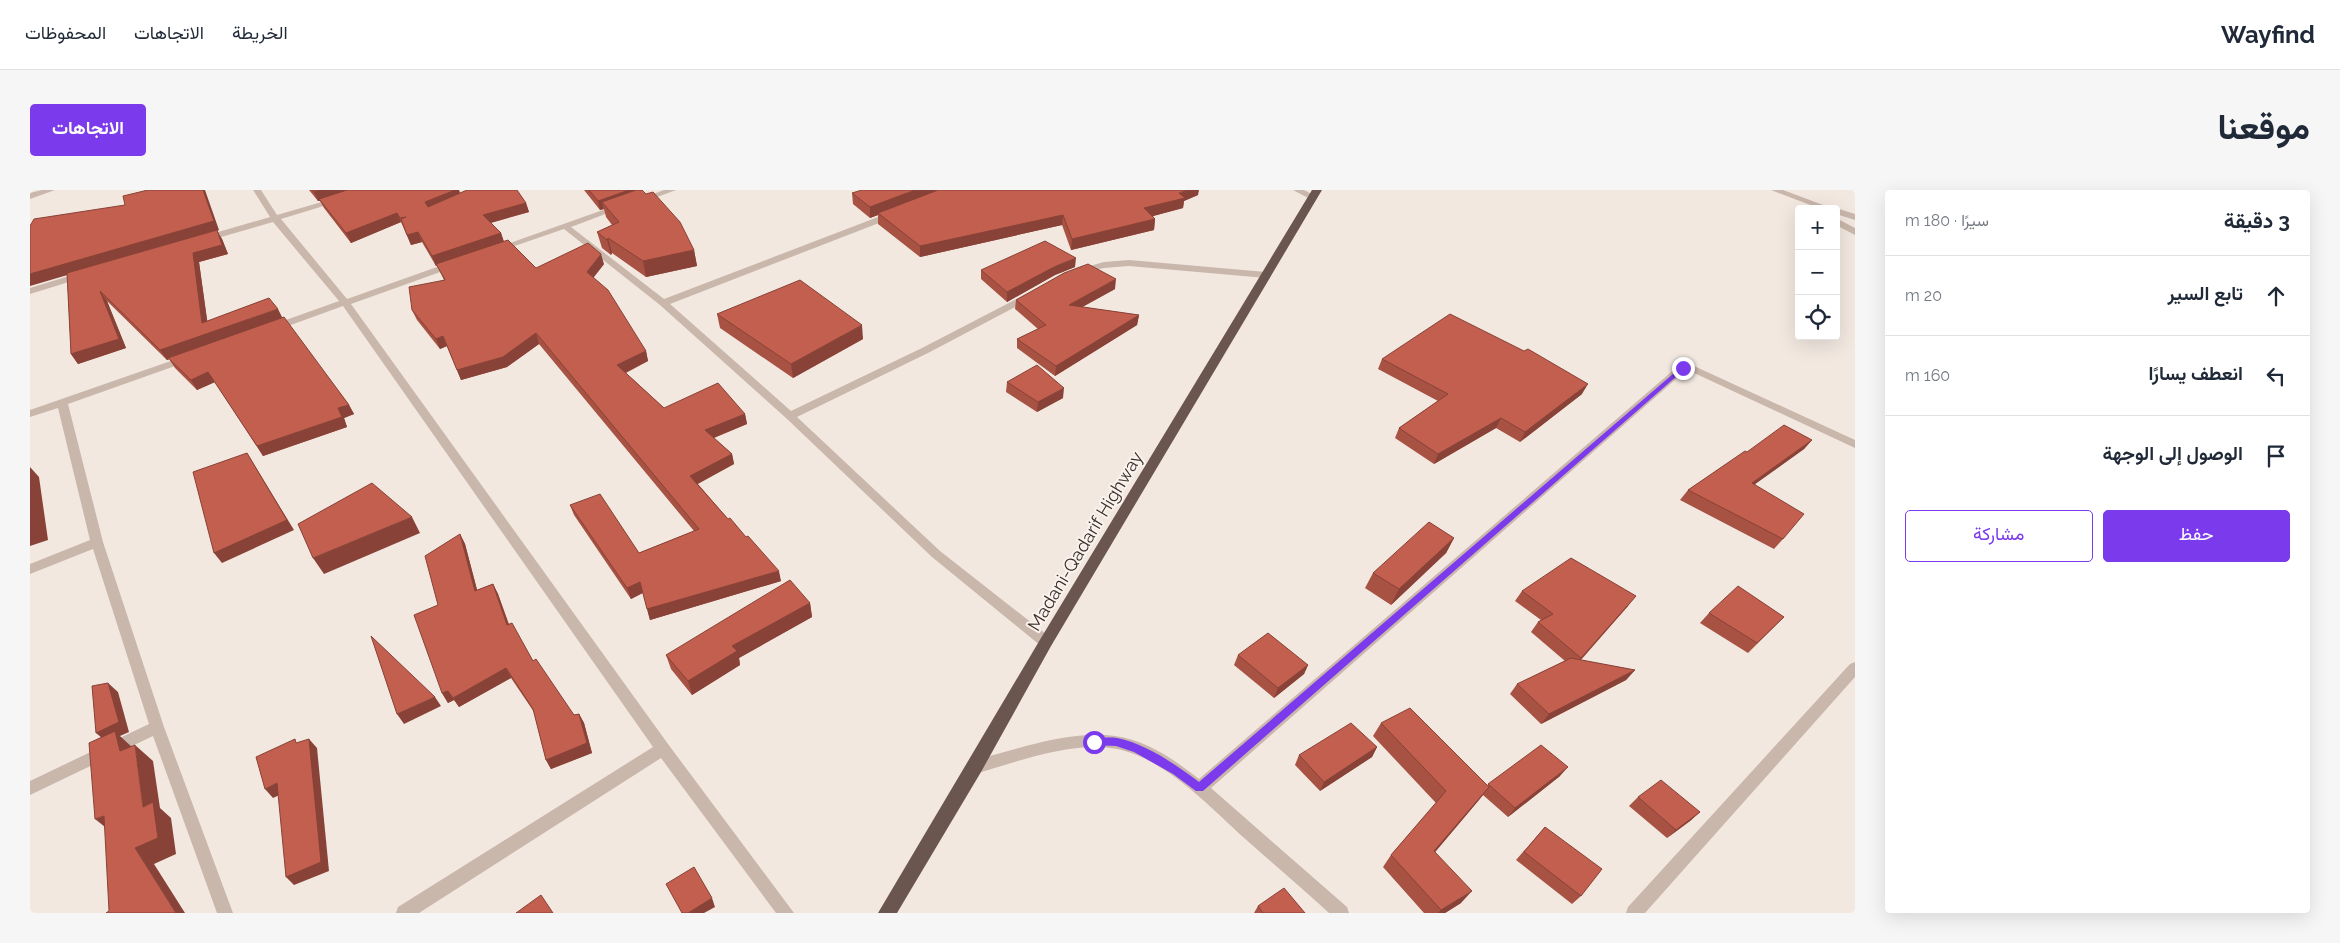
<!DOCTYPE html>
<html lang="ar">
<head>
<meta charset="utf-8">
<style>
  :root { --surface:#fff; --page:#f6f6f7; --text:#1f2937; --muted:#747a83; --line:#e0e1e3; --accent:#7c3aed }
  body { margin:0; font-family:Raleway,Vazirmatn,sans-serif; background:var(--page); color:var(--text); direction:rtl }
  .controls { position:absolute; right:15px; top:15px; display:grid; overflow:hidden; border-radius:5px; box-shadow:0 5px 20px #0002 }
  .controls button { width:45px; height:45px; display:grid; place-items:center; padding:0; border:0; border-bottom:1px solid var(--line); background:var(--surface); color:var(--text); font:25px sans-serif }
  .stop { position:absolute; width:15px; height:15px; margin:-11px; border:4px solid #7c3aed; border-radius:50%; background:#fff }
  .stop.end { background:#7c3aed; border-color:#fff; box-shadow:0 1px 5px #0008 }
  .list { margin:0; padding:0; list-style:none }
  h2 { display:flex; justify-content:space-between; align-items:center; height:65px; margin:0; padding:0 20px; font-size:21px }
  h2 small { font-size:16px; font-weight:400; color:var(--muted) }
  .list li { display:grid; grid-template-columns:32px 1fr auto; gap:15px; align-items:center; box-sizing:border-box; height:80px; padding:0 20px; border-top:1px solid var(--line) }
  .list b { display:block; font-size:19px; white-space:nowrap }
  .list em { font-size:16px; font-style:normal; color:var(--muted) }
  .actions { display:flex; gap:10px; padding:15px 20px }
  .actions a { flex:1; padding:11px 0; border:1px solid var(--accent); border-radius:5px; text-align:center; font-size:18px; color:var(--accent) }
  .actions .main { background:var(--accent); color:#fff }
  .icon { flex:none; width:28px; height:28px; fill:none; stroke:currentColor; stroke-width:2; stroke-linecap:round; stroke-linejoin:round }
  .map { position:relative; flex:none; width:1825px; height:723px; overflow:hidden; direction:ltr; border-radius:5px }
  header { display:flex; align-items:center; gap:30px; box-sizing:border-box; height:70px; padding:0 25px; background:var(--surface); border-bottom:1px solid var(--line) }
  header strong { font-size:24px }
  nav { display:flex; gap:28px; margin-inline-start:auto; font-size:18px }
  .intro { display:flex; align-items:center; justify-content:space-between; box-sizing:border-box; height:120px; padding:0 30px }
  h1 { margin:0; font-size:35px }
  .button { padding:12px 22px; border-radius:5px; background:var(--accent); color:#fff; font-size:18px; font-weight:700 }
  main { display:flex; gap:30px; padding:0 30px }
  aside { flex:1; background:var(--surface); border-radius:5px; box-shadow:0 5px 20px #0002 }
  .map>svg:first-child { display:block }
  .lines { fill:none; stroke-linecap:round; stroke-linejoin:round }
  .minor { fill:#cab7ab; fill-rule:evenodd }
  .trunk { fill:#6a554f; fill-rule:evenodd }
  .wall { fill:#a75243 }
  .shaded-wall { fill:#884237 }
  .building { fill:#c25f4e; stroke:#884237 }
  .route { fill:#7c3aed }
  .labels { text-anchor:middle; dominant-baseline:central; stroke-width:4; stroke-linejoin:round; paint-order:stroke }
  .street-label { font-size:18px; fill:#392e2a; stroke:#faf2ec }
</style>
</head>
<body>
<header>
<strong>Wayfind</strong>
<nav><a>الخريطة</a><a>الاتجاهات</a><a>المحفوظات</a></nav>
</header>
<div class="intro"><h1>موقعنا</h1><a class="button">الاتجاهات</a></div>
<main>
<aside>
<h2>3 دقيقة<small>سيرًا · 180 m</small></h2>
<ul class="list">
<li><svg class="icon" aria-label="ahead" viewBox="0 0 24 24"><path d="M12 20V5M6 11l6-6 6 6"/></svg><div><b>تابع السير</b></div><em>20 m</em></li>
<li><svg class="icon" aria-label="left" viewBox="0 0 24 24"><path d="M17 20v-9H6M10 6l-5 5 5 5"/></svg><div><b>انعطف يسارًا</b></div><em>160 m</em></li>
<li><svg class="icon" aria-label="arrive" viewBox="0 0 24 24"><path d="M6 21V4h12l-3 4 3 4H6"/></svg><div><b>الوصول إلى الوجهة</b></div></li>
</ul>
<div class="actions"><a class="main">حفظ</a><a>مشاركة</a></div>
</aside>
<div class="map">
<svg width="1825" height="723" viewBox="0 0 1825 723">
  <rect width="100%" height="100%" fill="#f2e8e0"/>
  <g class="lines">
    <g class="minor">
      <polygon points="12,0 25,0 0,9 0,3"/>
      <polygon points="223,0 231,0 247,25 333,0 346,0 251,29 317,109 421,72 427,72 427,76 321,114 638,554 764,723 746,723 631,568 389,723 366,723 368,717 623,557 313,116 247,140 239,140 239,136 309,111 243,32 177,51 171,51 171,47 240,27"/>
      <polygon points="634,0 646,0 614,12 607,10"/>
      <polygon points="1263,0 1274,0 1287,7 1280,9"/>
      <polygon points="1741,0 1753,0 1804,19 1791,19"/>
      <polygon points="587,15 594,17 541,37 634,109 861,22 867,22 867,26 640,114 761,221 892,158 998,103 1004,103 1004,107 900,162 767,227 910,361 1021,448 1023,452 1021,456 1016,457 1011,456 902,367 756,228 630,115 534,39 470,61 463,59"/>
      <polygon points="1806,18 1825,24 1825,30 1806,24"/>
      <polygon points="1806,28 1825,38 1825,45 1806,35"/>
      <polygon points="1099,70 1236,82 1241,85 1236,88 1099,76 1074,78 1047,84 1042,81 1074,72"/>
      <polygon points="52,82 57,85 55,87 0,104 0,98"/>
      <polygon points="158,165 162,166 162,170 38,214 73,352 134,537 203,723 187,723 123,546 0,605 0,591 119,534 63,359 0,384 0,374 60,350 28,218 0,227 0,220"/>
      <path d="M 1664,176 L 1825,250 L 1825,258 L 1662,182 L 1654,182 L 1181,598 L 1317,717 L 1319,723 L 1299,723 C 1271,697 1242,673 1213,647 C 1179,616 1134,568 1087,559 C 1044,550 986,572 945,584 L 940,582 L 938,577 L 940,572 L 945,570 C 989,559 1039,540 1085,546 C 1116,550 1145,570 1169,589 L 1647,177 Z"/>
      <polygon points="1825,472 1825,487 1615,723 1596,723 1598,717 1820,474"/>
    </g>
    <polygon class="trunk" points="1282,0 1292,0 1021,456 951,582 867,723 848,723 1011,448"/>
  </g>
  <g class="wall">
    <polygon points="279,0 429,0 430,3 496,13 499,22 461,33 471,43 474,52 506,78 574,74 563,88 616,161 618,171 596,183 634,218 715,224 717,234 684,248 702,264 704,274 668,294 751,391 620,430 613,403 601,409 544,325 540,315 609,363 664,341 509,154 477,177 431,190 417,156 410,159 387,130 382,120 414,90 407,75 406,76 392,52 381,55 371,32 321,53 294,18 290,11 288,11"/>
    <polygon points="554,0 612,0 664,60 667,76 616,87 582,63 581,65 572,58 567,42 582,35 576,27 574,19 570,20"/>
    <polygon points="822,3 1168,5 1154,11 1153,18 1123,26 1125,29 1124,40 1041,60 1032,35 890,67 848,34 848,25 840,28 823,14"/>
    <polygon points="189,40 187,41 192,49 198,64 169,72 177,131 253,128 319,215 324,224 314,228 317,237 233,266 185,192 167,200 145,178 139,169 137,170 77,111 96,158 48,174 41,164 37,85 0,96"/>
    <polygon points="1045,77 1025,85 977,112 951,89 951,80"/>
    <polygon points="1085,99 1052,117 1109,125 1107,135 1025,186 987,158 987,149 1008,139 985,119 986,110"/>
    <polygon points="687,124 833,149 763,188 690,138"/>
    <polygon points="1352,169 1552,204 1490,252 1466,238 1404,274 1365,248 1369,238 1408,211 1348,179"/>
    <polygon points="977,192 1033,208 1007,222 976,202"/>
    <polygon points="1782,250 1774,259 1725,294 1753,349 1744,359 1650,310 1658,300 1717,262"/>
    <polygon points="430,344 435,354 447,400 463,394 468,404 479,434 503,471 544,525 549,524 554,533 562,563 521,579 516,570 504,522 481,488 429,517 424,510 418,513 412,503 408,415"/>
    <polygon points="1424,348 1416,363 1361,415 1335,398 1343,383"/>
    <polygon points="1492,401 1598,416 1551,470 1605,480 1596,490 1511,534 1480,504 1487,494 1535,471 1501,442 1508,432 1511,430 1485,411"/>
    <polygon points="780,413 782,427 709,468 710,475 662,505 641,479 636,465"/>
    <polygon points="1679,423 1754,427 1718,463 1670,433"/>
    <polygon points="1208,465 1278,475 1274,484 1244,508 1204,475"/>
    <polygon points="1351,533 1458,595 1458,594 1530,586 1478,627 1453,605 1405,662 1431,713 1415,723 1394,723 1353,677 1361,665 1406,613 1343,546"/>
    <polygon points="1347,557 1342,567 1290,601 1265,575 1269,565"/>
    <polygon points="1608,607 1670,622 1660,631 1637,648 1599,616"/>
    <polygon points="1515,637 1551,706 1542,714 1486,670"/>
    <polygon points="1228,716 1275,723 1224,723"/>
  </g>
  <g class="shaded-wall">
    <polygon points="173,0 175,0 189,40 187,41 192,49 198,64 169,72 179,143 172,133 163,63 187,41 0,96 0,84"/>
    <polygon points="290,0 326,0 288,11 284,2"/>
    <polygon points="425,0 429,0 431,8 399,21 395,12"/>
    <polygon points="599,0 608,0 572,12 574,19 570,20 568,11"/>
    <polygon points="885,0 913,0 848,23 848,25 840,28 840,17"/>
    <polygon points="1157,0 1169,0 1168,5 1154,11 1153,18 1112,29 1114,18"/>
    <polygon points="496,13 499,22 456,34 453,25"/>
    <polygon points="367,23 371,32 321,53 316,43"/>
    <polygon points="1033,25 1032,35 890,67 890,56"/>
    <polygon points="1125,29 1124,40 1041,60 1042,49"/>
    <polygon points="388,42 392,52 381,55 377,45"/>
    <polygon points="471,43 474,52 406,76 402,66"/>
    <polygon points="578,48 582,63 581,65 577,50"/>
    <polygon points="664,60 667,76 616,87 613,71"/>
    <polygon points="571,64 574,74 560,92 557,82"/>
    <polygon points="1046,68 1045,77 1025,85 977,112 977,102 1026,76"/>
    <polygon points="1086,89 1085,99 1038,125 1039,115"/>
    <polygon points="70,101 77,111 96,158 48,174 41,164"/>
    <polygon points="248,119 253,129 137,170 130,160"/>
    <polygon points="1109,125 1107,135 1025,186 1026,176"/>
    <polygon points="832,135 833,149 763,188 761,174"/>
    <polygon points="506,143 509,154 477,177 431,190 427,180"/>
    <polygon points="413,146 417,156 410,159 406,149"/>
    <polygon points="616,161 618,171 590,185 587,175"/>
    <polygon points="178,182 185,192 167,200 161,190"/>
    <polygon points="1558,194 1552,204 1490,252 1495,242"/>
    <polygon points="1034,198 1033,208 1007,222 1008,212"/>
    <polygon points="319,215 324,224 314,228 317,237 233,266 227,256 308,218"/>
    <polygon points="715,224 717,234 678,250 675,240"/>
    <polygon points="1471,228 1466,238 1404,274 1408,264"/>
    <polygon points="1782,250 1774,259 1714,302 1722,293"/>
    <polygon points="217,263 264,340 192,373 184,363"/>
    <polygon points="702,264 704,274 663,296 660,286"/>
    <polygon points="0,277 9,287 18,350 0,356"/>
    <polygon points="382,327 390,343 294,384 283,368"/>
    <polygon points="430,344 435,354 450,411 445,401"/>
    <polygon points="1424,348 1416,363 1361,415 1369,399"/>
    <polygon points="749,381 751,391 620,430 617,419"/>
    <polygon points="610,392 614,402 601,409 597,398"/>
    <polygon points="463,394 468,404 482,445 477,435"/>
    <polygon points="1606,406 1598,416 1543,478 1551,468"/>
    <polygon points="780,413 782,427 709,468 710,475 662,505 658,491 702,456"/>
    <polygon points="1278,475 1274,484 1244,508 1248,498"/>
    <polygon points="476,478 481,488 429,517 423,508"/>
    <polygon points="1605,480 1596,490 1511,534 1519,524"/>
    <polygon points="78,493 88,502 99,542 90,546 103,558 108,578 66,543"/>
    <polygon points="418,501 424,510 418,513 412,503"/>
    <polygon points="405,507 411,516 374,534 367,524"/>
    <polygon points="549,524 554,533 562,563 521,579 516,570"/>
    <polygon points="279,549 287,558 299,681 264,695 256,687"/>
    <polygon points="105,555 123,571 130,618 141,628 146,664 124,674 155,723 146,723 105,658 113,617"/>
    <polygon points="1347,557 1342,567 1290,601 1294,592"/>
    <polygon points="1538,577 1530,586 1478,627 1485,618"/>
    <polygon points="247,593 256,602 243,608 235,599"/>
    <polygon points="1459,597 1449,610 1395,674 1404,661"/>
    <polygon points="1670,622 1660,631 1637,648 1646,640"/>
    <polygon points="74,626 85,645 65,629"/>
    <polygon points="1442,701 1431,713 1415,723 1408,723 1411,720"/>
    <polygon points="682,708 685,717 674,723 658,723"/>
  </g>
  <g class="building">
    <polygon points="118,0 173,0 184,31 0,84 0,36 4,29 95,15 93,6"/>
    <polygon points="282,0 290,0 284,2"/>
    <polygon points="317,0 425,0 395,12 398,17 437,0 487,0 496,13 453,25 471,43 402,66 388,42 377,45 371,29 376,27 370,28 367,23 316,43 289,9"/>
    <polygon points="559,0 599,0 568,11"/>
    <polygon points="606,0 612,0 616,4 623,2 650,32 664,60 613,71 578,48 577,50 567,42 589,32 572,12"/>
    <polygon points="832,0 885,0 840,17 822,3"/>
    <polygon points="908,0 1157,0 1149,3 1155,8 1114,18 1125,29 1042,49 1033,25 890,56 848,23"/>
    <polygon points="187,40 192,55 163,63 172,133 239,108 248,119 130,160 70,101 89,149 41,164 37,83"/>
    <polygon points="478,50 506,78 558,53 571,64 557,82 578,100 616,161 587,175 634,218 688,193 715,224 675,240 702,264 660,286 698,329 700,328 716,347 718,346 749,381 617,419 610,392 597,398 540,315 570,304 609,363 669,339 506,143 473,167 427,180 413,146 406,149 382,120 379,97 415,90 406,74"/>
    <polygon points="1015,51 1046,68 1026,76 977,102 951,80"/>
    <polygon points="1058,74 1086,89 1039,115 1109,125 1026,176 987,149 1016,135 986,110 1034,83"/>
    <polygon points="770,90 832,135 761,174 687,124"/>
    <polygon points="1420,124 1494,161 1498,159 1558,194 1495,242 1471,228 1408,264 1369,238 1418,204 1352,169"/>
    <polygon points="254,127 319,215 308,218 312,227 227,256 178,182 161,190 138,168"/>
    <polygon points="1007,175 1034,198 1008,212 977,192"/>
    <polygon points="1754,235 1782,250 1722,293 1774,324 1753,349 1658,300 1715,261 1717,262"/>
    <polygon points="217,263 257,330 184,363 163,282"/>
    <polygon points="342,293 382,327 283,368 268,334"/>
    <polygon points="1399,332 1424,348 1369,399 1343,383"/>
    <polygon points="430,344 445,401 463,394 477,435 482,433 503,471 506,469 544,525 549,524 557,553 516,570 503,519 476,478 423,508 418,501 412,503 384,425 408,415 395,366"/>
    <polygon points="1541,368 1606,406 1551,468 1508,432 1523,424 1492,401"/>
    <polygon points="760,390 780,413 702,456 707,461 658,491 636,465"/>
    <polygon points="1708,396 1754,427 1727,453 1679,423"/>
    <polygon points="1238,443 1278,475 1248,498 1208,465"/>
    <polygon points="341,446 405,507 367,524"/>
    <polygon points="1541,468 1605,480 1519,524 1487,494"/>
    <polygon points="78,493 89,532 66,543 62,496"/>
    <polygon points="1380,518 1459,597 1404,661 1442,701 1411,720 1361,665 1416,601 1351,533"/>
    <polygon points="1321,533 1347,557 1294,592 1269,565"/>
    <polygon points="85,541 90,561 105,555 113,617 123,612 128,648 105,658 146,723 76,723 79,721 74,626 65,629 59,553"/>
    <polygon points="265,549 266,553 279,549 291,672 256,687 247,593 235,599 226,567"/>
    <polygon points="1511,555 1538,577 1485,618 1458,594"/>
    <polygon points="1631,590 1670,622 1646,640 1608,607"/>
    <polygon points="1515,637 1572,679 1551,706 1494,662"/>
    <polygon points="664,677 682,708 658,723 652,723 636,694"/>
    <polygon points="1254,698 1275,723 1233,723 1228,716"/>
    <polygon points="511,705 523,723 486,723"/>
  </g>
  <path class="route" d="M 1651,177 L 1656,178 L 1173,601 L 1166,601 L 1143,584 L 1104,562 L 1086,556 L 1060,555 L 1059,552 L 1064,548 C 1071,548 1080,547 1087,548 C 1117,554 1146,575 1169,592 Z"/>
  <g class="labels">
    <g class="street-label">
      <text transform="translate(1055 351) rotate(-59)">Madani-Qadarif Highway</text>
    </g>
  </g>
</svg>
<div class="controls">
<button>+</button>
<button>−</button>
<button><svg class="icon" aria-label="locate" viewBox="0 0 24 24"><circle cx="12" cy="12" r="6"/><path d="M12 2v4M12 18v4M2 12h4M18 12h4"/></svg></button>
</div>
<div class="stop" style="left:1064px;top:552px"></div>
<div class="stop end" style="left:1653px;top:178px"></div>
</div>
</main>
</body>
</html>
